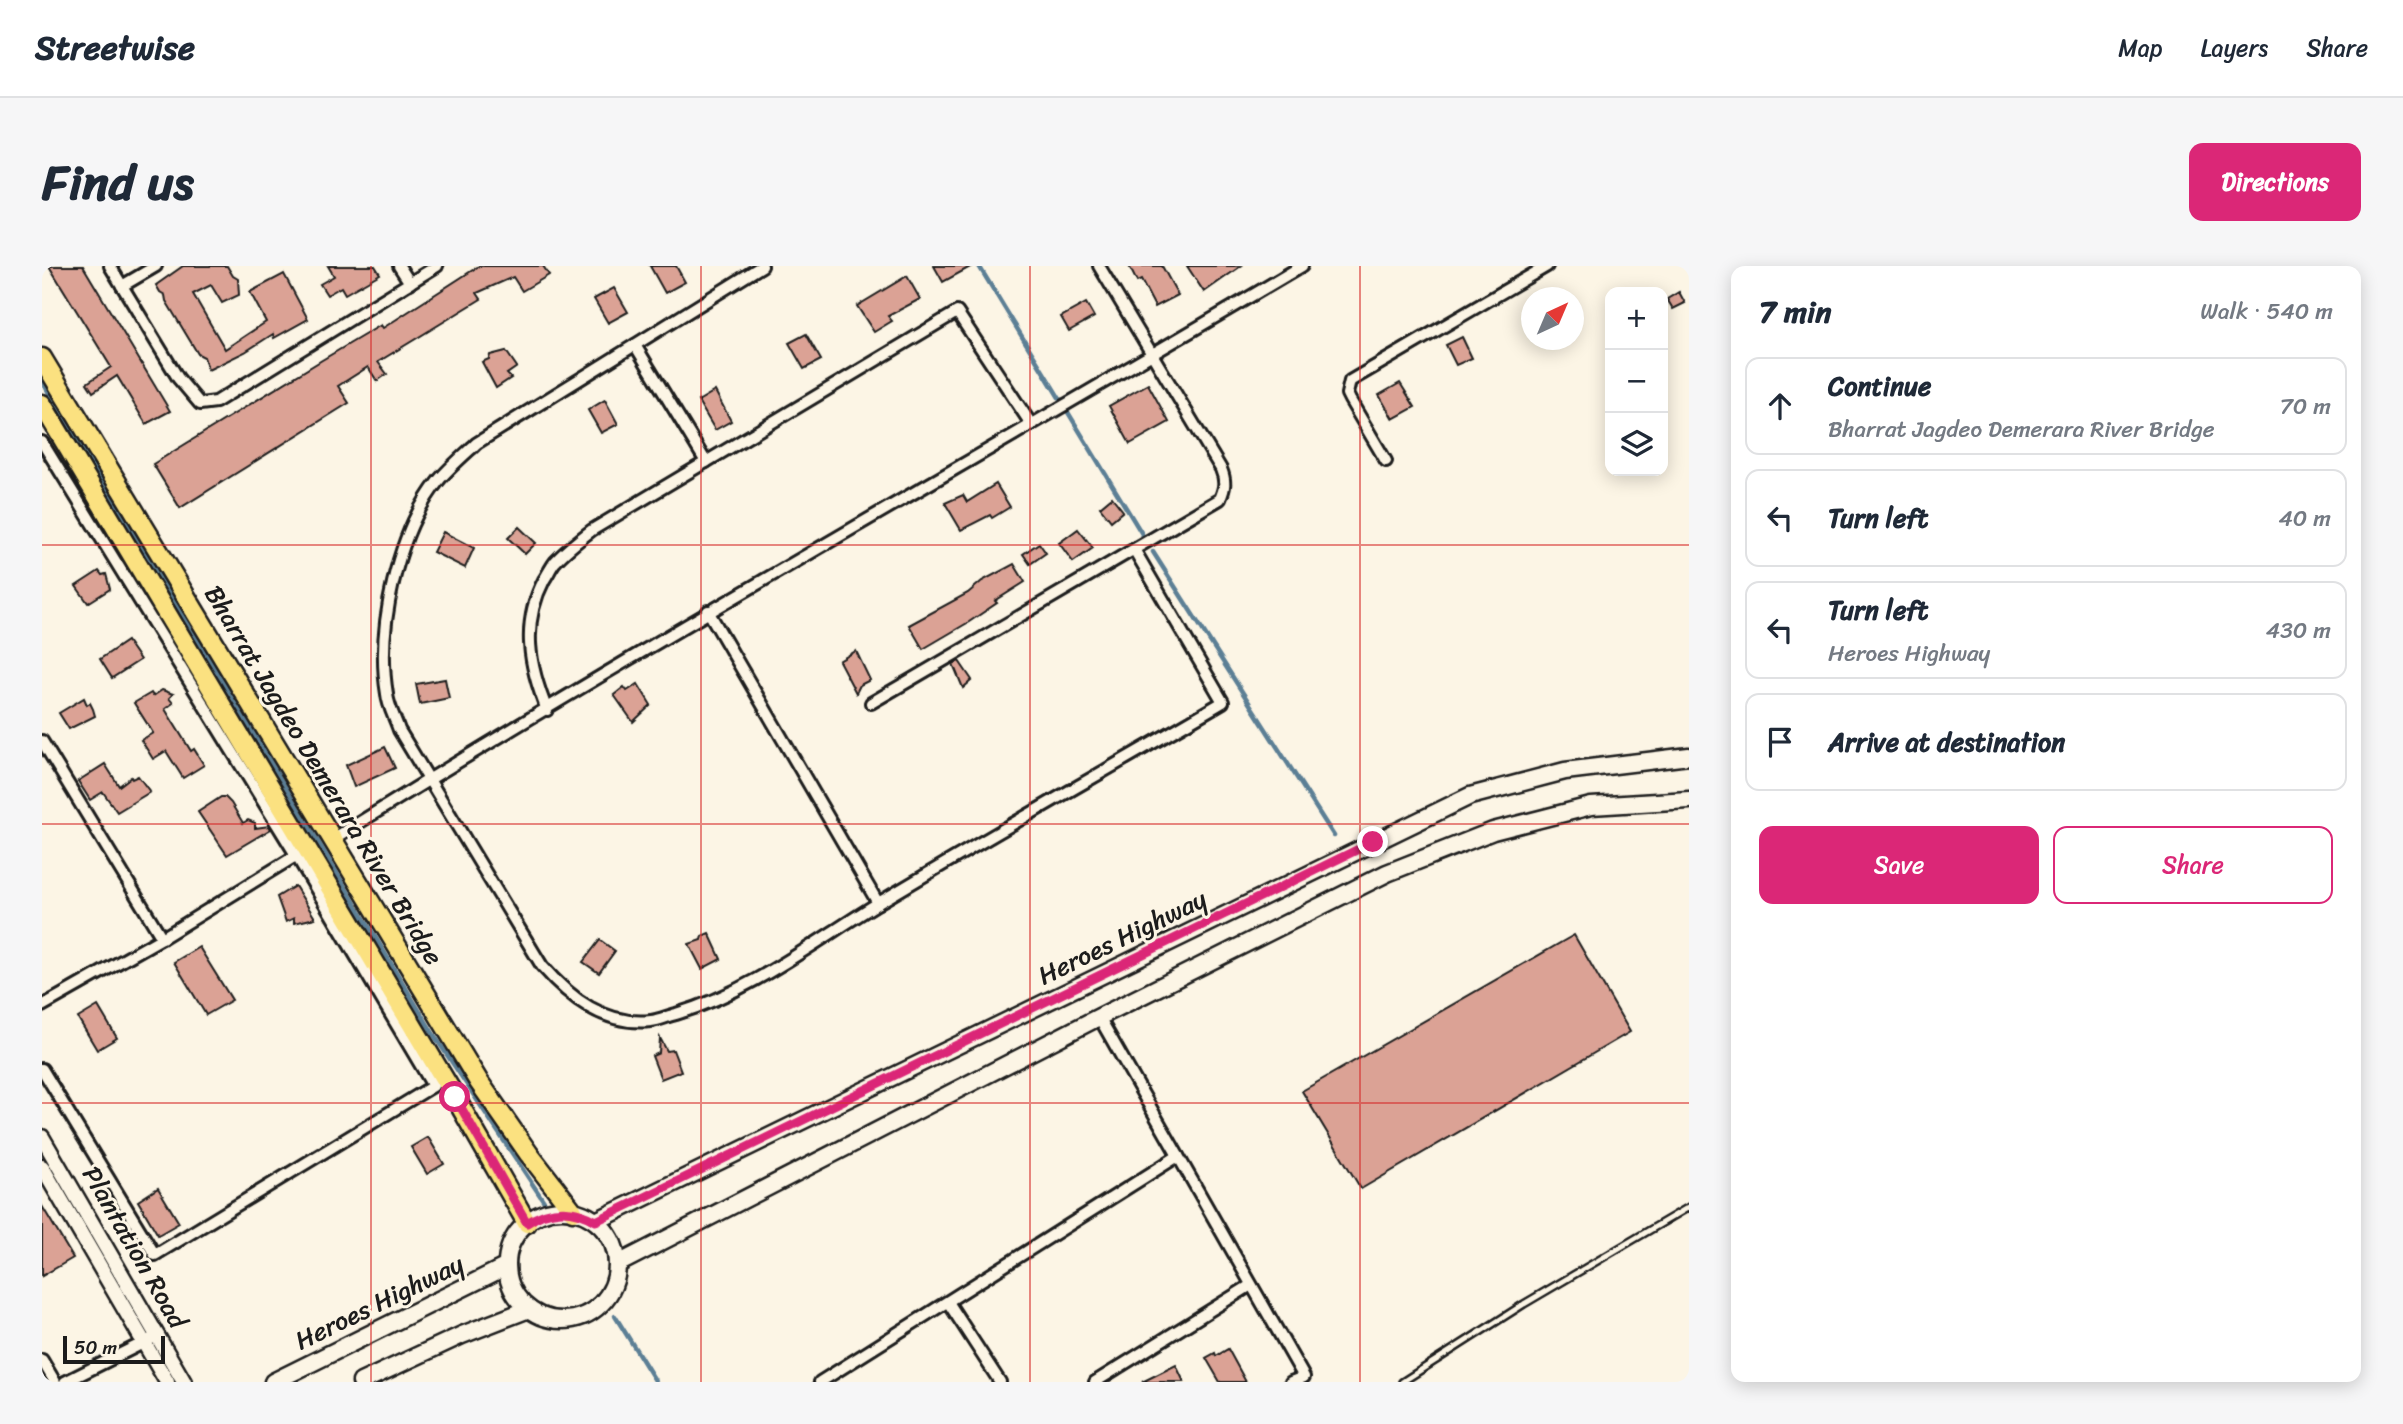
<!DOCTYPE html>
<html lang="en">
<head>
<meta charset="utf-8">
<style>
  :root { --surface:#fff; --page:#f6f6f7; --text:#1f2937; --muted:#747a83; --line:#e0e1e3; --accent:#db2777 }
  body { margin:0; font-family:Sriracha,sans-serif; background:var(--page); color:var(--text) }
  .controls { position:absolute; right:21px; top:21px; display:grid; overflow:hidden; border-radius:14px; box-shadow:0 4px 18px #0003 }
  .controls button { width:63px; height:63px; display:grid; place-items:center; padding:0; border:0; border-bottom:2px solid var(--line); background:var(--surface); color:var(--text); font:35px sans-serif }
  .compass { position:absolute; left:1479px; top:21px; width:63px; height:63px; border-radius:50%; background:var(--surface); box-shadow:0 4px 18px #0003; rotate:44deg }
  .scale { position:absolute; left:21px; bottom:18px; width:102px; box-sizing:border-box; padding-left:7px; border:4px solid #1c1c1c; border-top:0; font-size:19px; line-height:24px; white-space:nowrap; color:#1c1c1c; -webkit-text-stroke:5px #fcf5e5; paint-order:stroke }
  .stop { position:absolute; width:21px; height:21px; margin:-16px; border:5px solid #db2777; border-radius:50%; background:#fff }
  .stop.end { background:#db2777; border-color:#fff; box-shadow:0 2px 7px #0008 }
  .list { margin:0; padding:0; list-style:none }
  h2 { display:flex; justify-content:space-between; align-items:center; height:91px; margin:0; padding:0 28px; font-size:30px }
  h2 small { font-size:23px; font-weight:400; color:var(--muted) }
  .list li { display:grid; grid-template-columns:46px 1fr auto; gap:21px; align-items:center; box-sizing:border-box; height:98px; margin:0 14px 14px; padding:0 14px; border:2px solid var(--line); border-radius:14px }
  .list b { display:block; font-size:26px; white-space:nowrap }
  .list p { margin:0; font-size:23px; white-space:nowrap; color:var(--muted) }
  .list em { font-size:23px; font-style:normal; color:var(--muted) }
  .actions { display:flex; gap:14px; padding:21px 28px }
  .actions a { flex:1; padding:16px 0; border:2px solid var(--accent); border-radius:14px; text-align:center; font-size:24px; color:var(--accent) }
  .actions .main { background:var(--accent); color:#fff }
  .icon { flex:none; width:38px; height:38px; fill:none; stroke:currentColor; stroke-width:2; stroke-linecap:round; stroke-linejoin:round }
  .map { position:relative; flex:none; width:1647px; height:1116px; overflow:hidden; border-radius:14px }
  header { display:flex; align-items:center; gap:42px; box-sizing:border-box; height:98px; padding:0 35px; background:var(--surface); border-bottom:2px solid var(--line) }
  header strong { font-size:33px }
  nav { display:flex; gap:38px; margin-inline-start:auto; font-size:24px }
  .intro { display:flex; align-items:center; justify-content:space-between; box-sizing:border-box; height:168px; padding:0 42px }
  h1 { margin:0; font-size:49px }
  .button { padding:18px 32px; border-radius:14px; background:var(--accent); color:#fff; font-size:24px; font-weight:700 }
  main { display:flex; gap:42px; padding:0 42px }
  aside { flex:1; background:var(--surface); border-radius:14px; box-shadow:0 4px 18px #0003 }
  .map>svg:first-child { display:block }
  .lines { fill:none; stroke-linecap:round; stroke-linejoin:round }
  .stream { stroke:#5c7f95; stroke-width:4.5 }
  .building { fill:#dba295; stroke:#1c1c1c; stroke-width:2 }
  .service-casing { stroke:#1c1c1c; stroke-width:10 }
  .minor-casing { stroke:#1c1c1c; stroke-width:16 }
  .tertiary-casing { stroke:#1c1c1c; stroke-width:19 }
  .secondary-casing { stroke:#1c1c1c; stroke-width:21 }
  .primary-casing { stroke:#1c1c1c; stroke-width:23 }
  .service { stroke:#fcf5e5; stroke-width:5 }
  .minor { stroke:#fcf5e5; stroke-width:10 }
  .tertiary { stroke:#fcf5e5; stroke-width:14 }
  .secondary { stroke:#fcf5e5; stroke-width:16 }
  .primary { stroke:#fbe180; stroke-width:18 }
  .route { stroke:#db2777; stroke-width:9 }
  .grid { fill:none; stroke:#d62828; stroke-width:2; stroke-opacity:0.55 }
  .labels { text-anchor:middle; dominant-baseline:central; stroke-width:6; stroke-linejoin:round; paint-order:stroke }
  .street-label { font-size:26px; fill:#1c1c1c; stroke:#fcf5e5 }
</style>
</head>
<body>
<header>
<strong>Streetwise</strong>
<nav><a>Map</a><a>Layers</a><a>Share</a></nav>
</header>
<div class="intro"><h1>Find us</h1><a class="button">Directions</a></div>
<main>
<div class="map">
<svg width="1647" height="1116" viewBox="0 0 1647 1116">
  <rect width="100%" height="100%" fill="#fcf5e5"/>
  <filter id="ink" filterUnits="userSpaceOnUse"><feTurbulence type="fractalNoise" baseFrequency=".0143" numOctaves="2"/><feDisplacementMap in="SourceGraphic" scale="14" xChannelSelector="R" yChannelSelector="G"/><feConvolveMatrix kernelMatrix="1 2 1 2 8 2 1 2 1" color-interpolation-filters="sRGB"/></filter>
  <g filter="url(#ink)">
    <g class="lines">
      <g class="stream">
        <polyline points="937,0 1100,268"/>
        <polyline points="0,115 390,766 503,937"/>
        <polyline points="1111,286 1292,570"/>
        <polyline points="573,1050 614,1116"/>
      </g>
    </g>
    <g class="building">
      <polygon points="7,0 41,0 128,145 104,158 75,110 51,126 45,117 69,101"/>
      <polygon points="141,0 185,0 191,10 196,13 197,29 180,37 169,19 151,28 183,83 224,56 208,26 242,8 266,53 232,72 231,68 203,86 166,104 162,91 156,88 124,35 123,29 118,26 114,19"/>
      <polygon points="286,0 333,0 338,8 303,28 299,21 285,29 278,18 292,10"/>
      <polygon points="437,0 501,0 507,9 480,25 471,11 435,27 439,33 336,96 345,108 335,115 326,101 296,120 307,137 138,242 111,198 280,94 339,59 341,62"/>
      <polygon points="608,0 634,0 643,16 623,27"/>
      <polygon points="892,0 930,0 901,16"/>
      <polygon points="1087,0 1120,0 1136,29 1113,41 1099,14 1095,16"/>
      <polygon points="1145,0 1199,0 1162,26"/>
      <polygon points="865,10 878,33 846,50 850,55 832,66 815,40"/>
      <polygon points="572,22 586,46 566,57 552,33"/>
      <polygon points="1637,26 1643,37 1631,43 1625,33"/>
      <polygon points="1044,37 1052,51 1027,65 1019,51"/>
      <polygon points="764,68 779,94 762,103 747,77"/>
      <polygon points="1420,71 1430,92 1414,99 1404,79"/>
      <polygon points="464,85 475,101 465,108 469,112 454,122 440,96 447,93 448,89"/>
      <polygon points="1358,117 1373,141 1351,153 1337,129"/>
      <polygon points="1106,118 1127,156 1088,178 1067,140"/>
      <polygon points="673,125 689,155 673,164 656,135"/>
      <polygon points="563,134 576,158 559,167 546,144"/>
      <polygon points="954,218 968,241 950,252 948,249 919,264 903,237 921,229 925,236"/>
      <polygon points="1070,231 1081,245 1069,255 1058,241"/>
      <polygon points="477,261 494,277 483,288 466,272"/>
      <polygon points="1036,263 1051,282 1031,296 1017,277"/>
      <polygon points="401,266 432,282 423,302 391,286"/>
      <polygon points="997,277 1004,287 988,298 981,288"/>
      <polygon points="972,298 983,316 953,335 955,337 927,356 881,383 867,359 926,327 940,315"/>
      <polygon points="57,305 60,309 64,308 68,323 46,337 34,320"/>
      <polygon points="85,375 98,394 70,412 58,393"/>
      <polygon points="814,385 828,414 818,419 814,427 797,395"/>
      <polygon points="917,395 930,414 921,422 911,398"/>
      <polygon points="403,413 407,432 378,438 374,418"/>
      <polygon points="596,418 609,439 591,456 572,429 582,421 585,425"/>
      <polygon points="120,424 131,428 127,432 131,437 123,443 149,485 152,483 162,499 141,512 124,485 111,493 99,474 111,467 92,437 109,427 111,430"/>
      <polygon points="42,432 45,439 48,437 51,443 53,450 27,463 17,447"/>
      <polygon points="343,481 353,502 312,521 304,499"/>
      <polygon points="63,498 77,520 89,511 90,513 96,510 108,526 75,546 61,526 48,534 36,515"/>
      <polygon points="179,531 183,531 189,537 201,557 206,554 213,557 213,562 227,560 229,563 185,589 156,546"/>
      <polygon points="253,620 273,652 252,657 252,652 244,656 235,631"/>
      <polygon points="667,667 679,693 660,703 647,678 659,674 660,670"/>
      <polygon points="1532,669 1588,766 1319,923 1260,825"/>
      <polygon points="558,674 573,685 557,707 541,696"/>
      <polygon points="157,681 190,734 164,749 132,696"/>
      <polygon points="56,740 75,772 55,784 36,752"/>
      <polygon points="618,772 625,785 631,784 639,805 619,813 610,790 617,787"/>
      <polygon points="386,871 402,898 385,908 369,881"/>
      <polygon points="116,922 137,957 116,969 96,935"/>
      <polygon points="0,940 31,992 0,1010"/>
      <polygon points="1186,1083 1204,1116 1178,1116 1164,1092 1173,1087 1174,1090"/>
      <polygon points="1134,1099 1142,1116 1100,1116"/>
    </g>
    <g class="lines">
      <defs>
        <polyline id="service" points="1360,1116 1482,1038 1647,941"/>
        <g id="minor">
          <polyline points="68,0 136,112 158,138 174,136 395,0"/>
          <polyline points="357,0 368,17"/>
          <path d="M 720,0 L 435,177 C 422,189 408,201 397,214 C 355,266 334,363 345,428 C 346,440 353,452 357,464 L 500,700 C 528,732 563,760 609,755 C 617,754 626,750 634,748 C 709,726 772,676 838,636 C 951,568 1067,503 1181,436 L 1093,285"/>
          <polyline points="80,20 114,0"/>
          <polyline points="593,79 664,196"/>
          <polyline points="0,176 254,589 391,820 113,989 0,803"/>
          <polyline points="1344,195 1308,134 1305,128 1308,115 1505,0"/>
          <polyline points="666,345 836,637"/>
          <path d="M 829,437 L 1178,233 C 1183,222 1184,215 1179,203 L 1057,0"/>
          <path d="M 505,444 C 487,400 479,358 502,314 C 506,308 509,301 513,296 C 524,284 537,274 550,264 L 915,46 L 989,158"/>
          <polyline points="0,475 120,672"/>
          <path d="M 291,573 C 609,374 937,192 1260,0"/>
          <polyline points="0,740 120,672 260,586"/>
          <polyline points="1057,751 1262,1111 1249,1116"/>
          <polyline points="906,1036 958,1116"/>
          <polyline points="0,1094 13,1116"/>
          <polyline points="23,1116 109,1073"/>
          <polyline points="778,1116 1136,890"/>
          <polyline points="1053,1116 1209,1019"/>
        </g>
        <g id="tertiary">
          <polyline points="0,871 142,1116"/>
          <polyline points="0,901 125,1116"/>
        </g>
        <g id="secondary">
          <circle cx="520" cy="999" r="55"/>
          <polyline points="554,955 1428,530 1523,505 1647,490"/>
          <polyline points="576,998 1057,751 1345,607 1451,565 1549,540 1647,534"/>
          <polyline points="231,1116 465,1000"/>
          <polyline points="319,1116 420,1069 487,1043"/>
        </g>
        <g id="primary">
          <polyline points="0,92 437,816 487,888 531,945"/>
          <polyline points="0,138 413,831 485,957"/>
        </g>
      </defs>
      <use href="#service" class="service-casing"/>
      <use href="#minor" class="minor-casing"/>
      <use href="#tertiary" class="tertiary-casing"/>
      <use href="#secondary" class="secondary-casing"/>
      <use href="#primary" class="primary-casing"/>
      <use href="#service" class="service"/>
      <use href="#minor" class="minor"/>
      <use href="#tertiary" class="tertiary"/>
      <use href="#secondary" class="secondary"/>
      <use href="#primary" class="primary"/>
    </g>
  </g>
  <g class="lines" filter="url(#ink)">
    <path class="route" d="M 413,831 L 485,957 C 508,942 530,941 554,955 L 1331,576"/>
  </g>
  <path class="grid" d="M 329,0 L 329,1116M 659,0 L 659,1116M 988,0 L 988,1116M 1318,0 L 1318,1116M 0,279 L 1647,279M 0,558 L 1647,558M 0,837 L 1647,837"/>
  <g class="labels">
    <g class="street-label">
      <text transform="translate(282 509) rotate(59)">Bharrat Jagdeo Demerara River Bridge</text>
      <text transform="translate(1080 671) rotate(-26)">Heroes Highway</text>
      <text transform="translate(93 981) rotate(60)">Plantation Road</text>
      <text transform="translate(337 1036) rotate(-26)">Heroes Highway</text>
    </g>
  </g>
</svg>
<div class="controls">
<button>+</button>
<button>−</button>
<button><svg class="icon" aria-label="layers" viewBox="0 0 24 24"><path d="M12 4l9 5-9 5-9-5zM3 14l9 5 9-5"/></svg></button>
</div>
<svg class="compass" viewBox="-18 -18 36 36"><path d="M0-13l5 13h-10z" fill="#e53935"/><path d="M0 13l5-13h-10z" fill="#747a83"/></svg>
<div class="scale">50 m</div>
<div class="stop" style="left:413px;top:831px"></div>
<div class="stop end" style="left:1331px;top:576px"></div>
</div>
<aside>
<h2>7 min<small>Walk · 540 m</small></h2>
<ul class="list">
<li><svg class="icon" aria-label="ahead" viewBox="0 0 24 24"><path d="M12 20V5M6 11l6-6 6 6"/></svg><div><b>Continue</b><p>Bharrat Jagdeo Demerara River Bridge</p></div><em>70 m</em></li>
<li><svg class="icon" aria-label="left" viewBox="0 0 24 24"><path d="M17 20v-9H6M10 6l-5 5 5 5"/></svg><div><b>Turn left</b></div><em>40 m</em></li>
<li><svg class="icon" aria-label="left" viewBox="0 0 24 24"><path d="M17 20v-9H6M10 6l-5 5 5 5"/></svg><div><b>Turn left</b><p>Heroes Highway</p></div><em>430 m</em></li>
<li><svg class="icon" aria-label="arrive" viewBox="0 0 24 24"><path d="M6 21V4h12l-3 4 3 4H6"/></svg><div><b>Arrive at destination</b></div></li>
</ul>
<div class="actions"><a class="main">Save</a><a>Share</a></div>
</aside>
</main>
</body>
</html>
